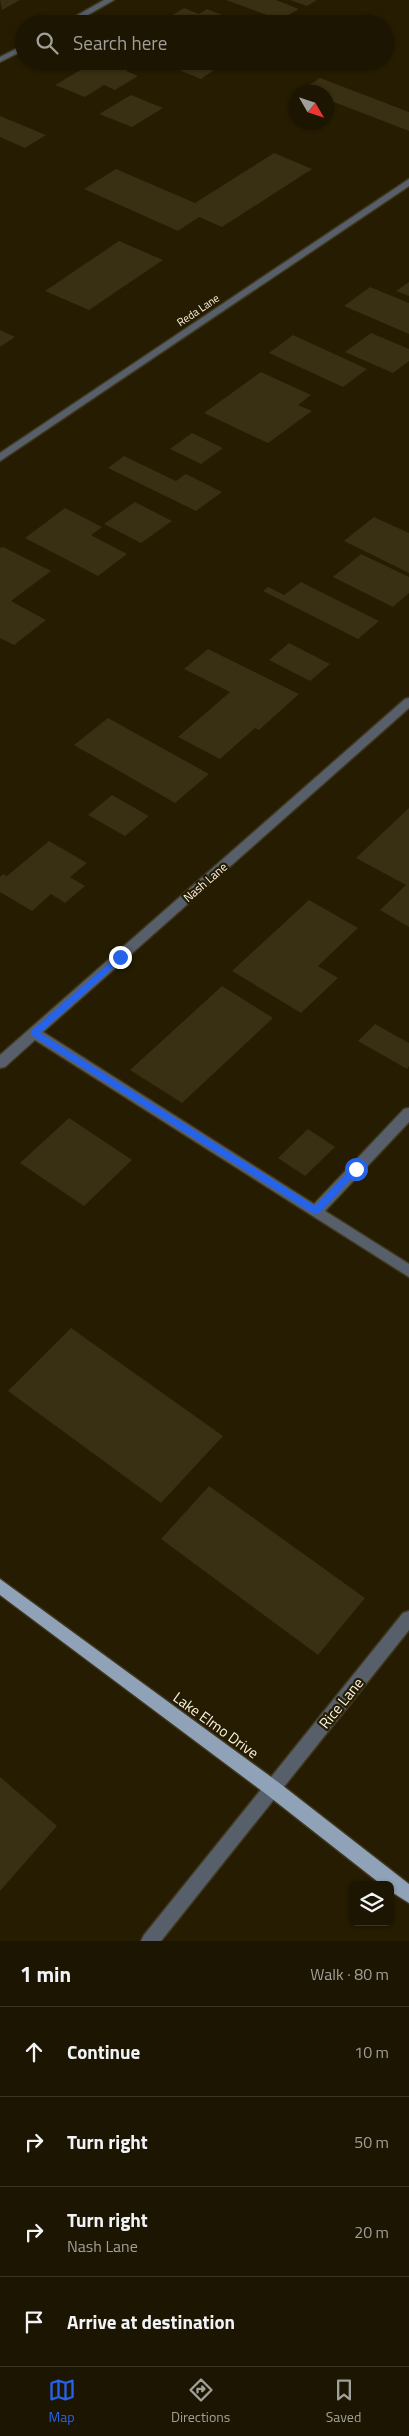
<!DOCTYPE html>
<html lang="en">
<head>
<meta charset="utf-8">
<style>
  :root { --surface:#1c1501; --page:#251e0b; --text:#f1f3f6; --muted:#a09f99; --line:#3a3423; --accent:#2563eb }
  body { margin:0; font-family:"Titillium Web",sans-serif; background:var(--page); color:var(--text) }
  .controls { position:absolute; right:15px; bottom:15px; display:grid; overflow:hidden; border-radius:8px; box-shadow:0 1px 4px #0004 }
  .controls button { width:45px; height:45px; display:grid; place-items:center; padding:0; border:0; border-bottom:1px solid var(--line); background:var(--surface); color:var(--text); font:25px sans-serif }
  .compass { position:absolute; left:289px; top:85px; width:45px; height:45px; border-radius:50%; background:var(--surface); box-shadow:0 1px 4px #0004; rotate:129deg }
  .stop { position:absolute; width:15px; height:15px; margin:-11px; border:4px solid #2563eb; border-radius:50%; background:#fff }
  .stop.end { background:#2563eb; border-color:#fff; box-shadow:0 1px 5px #0008 }
  .list { margin:0; padding:0; list-style:none }
  h2 { display:flex; justify-content:space-between; align-items:center; height:65px; margin:0; padding:0 20px; font-size:21px }
  h2 small { font-size:16px; font-weight:400; color:var(--muted) }
  .list li { display:grid; grid-template-columns:32px 1fr auto; gap:15px; align-items:center; box-sizing:border-box; height:90px; padding:0 20px; border-top:1px solid var(--line) }
  .list b { display:block; font-size:19px; white-space:nowrap }
  .list p { margin:0; font-size:16px; white-space:nowrap; color:var(--muted) }
  .list em { font-size:16px; font-style:normal; color:var(--muted) }
  .icon { flex:none; width:28px; height:28px; fill:none; stroke:currentColor; stroke-width:2; stroke-linecap:round; stroke-linejoin:round }
  .map { position:relative; flex:none; width:409px; height:1941px; overflow:hidden }
  .search { position:absolute; background:var(--surface); box-shadow:0 1px 4px #0004; left:15px; right:15px; top:15px; height:55px; display:flex; align-items:center; gap:12px; box-sizing:border-box; padding:0 18px; border-radius:28px; color:var(--muted); font-size:19px }
  .sheet { height:425px; background:var(--surface) }
  nav { display:flex; justify-content:space-around; align-items:center; box-sizing:border-box; height:70px; border-top:1px solid var(--line); background:var(--surface); font-size:14px; color:var(--muted) }
  nav a { display:grid; justify-items:center; gap:2px }
  nav .on { color:var(--accent) }
  .map>svg:first-child { display:block }
  .building { fill:#392f13 }
  .lines { fill:none; stroke-linecap:round; stroke-linejoin:round }
  .minor-casing { stroke:#3f361c; stroke-width:3 }
  .major-casing { stroke:#3f361c; stroke-width:3 }
  .minor { fill:#565f6a; fill-rule:evenodd }
  .major { fill:#90a2b8; fill-rule:evenodd }
  .route { fill:#2563eb }
  .labels { text-anchor:middle; dominant-baseline:central; stroke-width:4.5; stroke-linejoin:round; paint-order:stroke }
  .far-street-label { font-size:11px; fill:#fbf5e4; stroke:#251c01 }
  .street-label { font-size:12px; fill:#fbf5e4; stroke:#251c01 }
  .near-street-label { font-size:15px; fill:#fbf5e4; stroke:#251c01 }
</style>
</head>
<body>
<div class="map">
<svg width="409" height="1941" viewBox="0 0 409 1941">
  <rect width="100%" height="100%" fill="#251c01"/>
  <g class="building">
    <polygon points="0,0 20,0 2,10"/>
    <polygon points="226,0 276,0 299,9 280,20"/>
    <polygon points="290,0 317,0 307,6"/>
    <polygon points="184,8 199,14 207,9 245,24 191,24 171,16"/>
    <polygon points="96,61 121,61 134,66 126,71 138,76 115,90 104,85 85,97 55,85"/>
    <polygon points="157,61 191,61 214,70 201,79"/>
    <polygon points="320,78 409,112 409,131 326,99 326,92 309,92 302,90"/>
    <polygon points="131,95 163,108 132,127 99,114"/>
    <polygon points="0,116 46,135 25,148 0,137"/>
    <polygon points="274,153 312,169 222,227 199,217 178,231 84,189 116,169 195,203"/>
    <polygon points="119,241 163,260 89,310 45,291"/>
    <polygon points="409,282 409,296 396,291"/>
    <polygon points="370,287 409,303 409,334 344,306"/>
    <polygon points="0,330 15,337 0,347"/>
    <polygon points="371,333 409,349 409,361 393,373 345,352"/>
    <polygon points="293,335 367,369 343,387 269,353"/>
    <polygon points="261,372 311,395 298,405 312,411 268,443 204,413"/>
    <polygon points="192,433 223,448 201,464 170,449"/>
    <polygon points="124,456 176,481 186,474 222,492 196,511 108,468"/>
    <polygon points="135,502 172,521 141,543 104,524"/>
    <polygon points="65,508 102,527 91,535 127,554 98,576 25,538"/>
    <polygon points="374,517 409,533 409,573 344,541"/>
    <polygon points="3,547 51,571 11,601 46,620 14,645 0,638 0,548"/>
    <polygon points="361,554 409,577 409,593 393,607 333,577"/>
    <polygon points="301,582 379,621 358,639 263,591 268,587 284,595"/>
    <polygon points="289,643 330,664 310,681 269,660"/>
    <polygon points="208,649 299,694 259,730 255,728 220,759 178,737 230,692 184,669"/>
    <polygon points="108,718 209,774 175,803 74,745"/>
    <polygon points="112,795 149,816 125,836 88,815"/>
    <polygon points="409,808 409,927 380,910 406,885 356,858"/>
    <polygon points="49,841 87,863 70,877 85,886 65,903 51,894 32,911 0,892 0,877 3,874 7,876"/>
    <polygon points="309,900 358,928 318,966 338,978 301,1013 232,971"/>
    <polygon points="222,986 273,1018 182,1103 130,1070"/>
    <polygon points="375,1024 409,1043 409,1066 407,1069 358,1041"/>
    <polygon points="69,1118 132,1160 84,1206 20,1163"/>
    <polygon points="308,1129 335,1147 305,1176 278,1158"/>
    <polygon points="71,1328 223,1436 161,1503 8,1391"/>
    <polygon points="209,1486 365,1598 318,1655 161,1539"/>
    <polygon points="0,1777 57,1826 0,1891"/>
  </g>
  <g class="lines">
    <defs>
      <g id="minor">
        <polygon points="104,0 114,0 72,24 62,24"/>
        <polygon points="24,45 24,50 0,62 0,57"/>
        <polygon points="409,179 409,186 0,461 0,453"/>
        <polygon points="409,698 409,708 43,1032 314,1204 404,1109 409,1108 409,1122 325,1211 409,1264 409,1277 35,1040 5,1067 0,1068 0,1055 405,699"/>
        <polygon points="409,1611 409,1630 161,1941 141,1941 144,1935 403,1613"/>
      </g>
      <polygon id="major" points="0,1579 278,1782 409,1884 409,1903 390,1891 390,1885 382,1885 266,1794 0,1595"/>
    </defs>
    <use href="#minor" class="minor-casing"/>
    <use href="#major" class="major-casing"/>
    <use href="#minor" class="minor"/>
    <use href="#major" class="major"/>
  </g>
  <polygon class="route" points="120,954 124,957 123,959 40,1033 315,1206 353,1167 359,1167 359,1171 319,1213 312,1213 31,1035 31,1031"/>
  <g class="labels">
    <g class="far-street-label">
      <text transform="translate(198 310) rotate(-34)">Reda Lane</text>
    </g>
    <g class="street-label">
      <text transform="translate(205 882) rotate(-41)">Nash Lane</text>
    </g>
    <g class="near-street-label">
      <text transform="translate(341 1703) rotate(-51)">Rice Lane</text>
      <text transform="translate(216 1725) rotate(36)">Lake Elmo Drive</text>
    </g>
  </g>
</svg>
<div class="controls">
<button><svg class="icon" aria-label="layers" viewBox="0 0 24 24"><path d="M12 4l9 5-9 5-9-5zM3 14l9 5 9-5"/></svg></button>
</div>
<svg class="compass" viewBox="-18 -18 36 36"><path d="M0-13l5 13h-10z" fill="#e53935"/><path d="M0 13l5-13h-10z" fill="#a09f99"/></svg>
<div class="stop" style="left:356px;top:1169px"></div>
<div class="stop end" style="left:120px;top:957px"></div>
<div class="search"><svg class="icon" aria-label="search" viewBox="0 0 24 24"><circle cx="10" cy="10" r="6"/><path d="M15 15l6 6"/></svg>Search here</div>
</div>
<section class="sheet">
<h2>1 min<small>Walk · 80 m</small></h2>
<ul class="list">
<li><svg class="icon" aria-label="ahead" viewBox="0 0 24 24"><path d="M12 20V5M6 11l6-6 6 6"/></svg><div><b>Continue</b></div><em>10 m</em></li>
<li><svg class="icon" aria-label="right" viewBox="0 0 24 24"><path d="M7 20v-9h11M14 6l5 5-5 5"/></svg><div><b>Turn right</b></div><em>50 m</em></li>
<li><svg class="icon" aria-label="right" viewBox="0 0 24 24"><path d="M7 20v-9h11M14 6l5 5-5 5"/></svg><div><b>Turn right</b><p>Nash Lane</p></div><em>20 m</em></li>
<li><svg class="icon" aria-label="arrive" viewBox="0 0 24 24"><path d="M6 21V4h12l-3 4 3 4H6"/></svg><div><b>Arrive at destination</b></div></li>
</ul>
</section>
<nav>
<a class="on"><svg class="icon" aria-label="map" viewBox="0 0 24 24"><path d="M3 6l6-2 6 2 6-2v14l-6 2-6-2-6 2zM9 4v14M15 6v14"/></svg>Map</a>
<a><svg class="icon" aria-label="directions" viewBox="0 0 24 24"><path d="M12 3l9 9-9 9-9-9zM9 14v-3h6M13 9l2 2-2 2"/></svg>Directions</a>
<a><svg class="icon" aria-label="saved" viewBox="0 0 24 24"><path d="M7 4h10v16l-5-4-5 4z"/></svg>Saved</a>
</nav>
</body>
</html>
